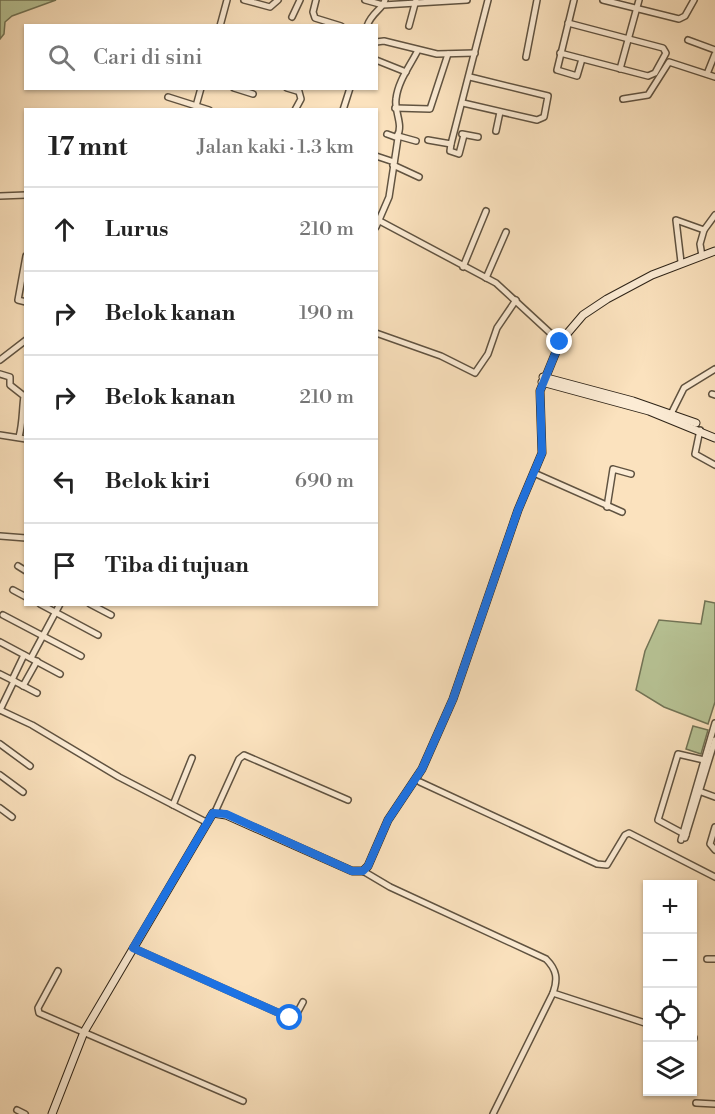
<!DOCTYPE html>
<html lang="id">
<head>
<meta charset="utf-8">
<style>
  :root { --surface:#fff; --page:#f2f2f2; --text:#222; --muted:#767676; --line:#e0e0e0 }
  body { margin:0; font-family:"Libre Bodoni",serif; background:var(--page); color:var(--text) }
  .controls { position:absolute; right:18px; bottom:18px; display:grid; overflow:hidden; border-radius:0px; box-shadow:0 2px 4px #0004 }
  .controls button { width:54px; height:54px; display:grid; place-items:center; padding:0; border:0; border-bottom:2px solid var(--line); background:var(--surface); color:var(--text); font:30px sans-serif }
  .stop { position:absolute; width:18px; height:18px; margin:-14px; border:4px solid #1a73e8; border-radius:50%; background:#fff }
  .stop.end { background:#1a73e8; border-color:#fff; box-shadow:0 2px 6px #0008 }
  .list { margin:0; padding:0; list-style:none }
  h2 { display:flex; justify-content:space-between; align-items:center; height:78px; margin:0; padding:0 24px; font-size:26px }
  h2 small { font-size:20px; font-weight:400; color:var(--muted) }
  .list li { display:grid; grid-template-columns:39px 1fr auto; gap:18px; align-items:center; box-sizing:border-box; height:84px; padding:0 24px; border-top:2px solid var(--line) }
  .list b { display:block; font-size:22px; white-space:nowrap }
  .list em { font-size:20px; font-style:normal; color:var(--muted) }
  .icon { flex:none; width:33px; height:33px; fill:none; stroke:currentColor; stroke-width:2; stroke-linecap:round; stroke-linejoin:round }
  .map { position:relative; flex:none; width:715px; height:1114px; overflow:hidden }
  .search { position:absolute; background:var(--surface); box-shadow:0 2px 4px #0004; left:24px; top:24px; width:354px; height:66px; display:flex; align-items:center; gap:15px; box-sizing:border-box; padding:0 21px; border-radius:0px; color:var(--muted); font-size:22px }
  .panel { position:absolute; background:var(--surface); box-shadow:0 2px 4px #0004; left:24px; top:108px; width:354px; height:498px; border-radius:0px }
  .map>svg:first-child { display:block }
  .green { fill:#b8c496; stroke:#727456; stroke-width:1.5 }
  .lines { fill:none; stroke-linecap:round; stroke-linejoin:round }
  .street-casing { stroke:#605341; stroke-width:8 }
  .secondary-casing { stroke:#2d2317; stroke-width:9 }
  .street { stroke:#fcecd5; stroke-width:5 }
  .secondary { stroke:#fcecd5; stroke-width:7 }
  .route { stroke:#1a73e8; stroke-width:8 }
</style>
</head>
<body>
<div class="map">
<svg width="715" height="1114" viewBox="0 0 715 1114">
  <rect width="100%" height="100%" fill="#fbe2be"/>
  <filter id="stains"><feTurbulence type="fractalNoise" baseFrequency=".00333" numOctaves="4"/><feColorMatrix values="0 0 0 0 .2 0 0 0 0 .09 0 0 0 0 .02 0 0 0 .5 -.17"/></filter>
  <radialGradient id="worn" r=".72"><stop offset=".6" stop-color="#630" stop-opacity="0"/><stop offset="1" stop-color="#630" stop-opacity=".3"/></radialGradient>
  <g class="green">
    <polygon points="0,0 56,0 12,16 5,22 4,34 0,39"/>
    <polygon points="705,601 715,603 715,702 708,724 664,707 636,690 645,651 659,620 701,624"/>
    <polygon points="693,726 708,730 701,754 686,749"/>
  </g>
  <g class="lines">
    <defs>
      <g id="street">
        <polyline points="244,0 270,7 278,0"/>
        <polyline points="316,0 313,12 315,18 341,26"/>
        <polyline points="365,0 383,5 467,0"/>
        <polyline points="574,0 557,70 577,76 582,59"/>
        <polyline points="603,0 679,19 685,16 694,0"/>
        <polyline points="292,17 300,0"/>
        <polyline points="220,26 227,0"/>
        <path d="M 367,26 C 372,12 382,10 385,0"/>
        <polyline points="409,26 416,0"/>
        <polyline points="688,40 715,50"/>
        <polyline points="376,42 384,41 437,54 475,53"/>
        <polyline points="560,53 648,76 655,73 666,53 663,48 568,23"/>
        <polyline points="526,57 537,0"/>
        <polyline points="376,60 406,72"/>
        <polyline points="620,69 639,0"/>
        <polyline points="707,74 715,54"/>
        <polyline points="234,88 253,94"/>
        <polyline points="287,88 297,91"/>
        <polyline points="168,97 209,110"/>
        <polyline points="623,99 648,95 669,62 715,77"/>
        <polyline points="463,103 537,120 544,117 548,96 470,77"/>
        <polyline points="196,106 201,88"/>
        <polyline points="395,108 430,109 448,54"/>
        <polyline points="295,110 301,99 298,88"/>
        <polyline points="343,110 350,88"/>
        <polyline points="496,131 500,112"/>
        <polyline points="462,134 478,137"/>
        <path d="M 397,136 C 404,126 394,111 396,99 C 398,81 410,66 418,50"/>
        <polyline points="398,136 416,141"/>
        <polyline points="428,140 451,144 488,0"/>
        <polyline points="451,144 450,151 459,154 464,135"/>
        <polyline points="376,156 394,162"/>
        <polyline points="393,165 419,177"/>
        <polyline points="0,196 26,195"/>
        <polyline points="376,219 496,283 560,342"/>
        <polyline points="376,227 389,197 398,138 387,134"/>
        <polyline points="26,256 18,300 26,302"/>
        <polyline points="702,256 700,244 704,230"/>
        <polyline points="681,262 676,220 704,230 715,215"/>
        <polyline points="463,267 486,211"/>
        <polyline points="486,278 506,232"/>
        <polyline points="376,333 441,356 475,373 488,354 497,328 516,300"/>
        <polyline points="0,360 26,340"/>
        <path d="M 0,374 L 10,377 L 10,385 L 24,396 C 22,410 23,422 19,437"/>
        <polyline points="712,394 715,395"/>
        <polyline points="670,416 684,388 715,369"/>
        <polyline points="700,430 695,454 715,465"/>
        <polyline points="0,435 26,439"/>
        <polyline points="534,473 622,512"/>
        <polyline points="607,507 613,469 631,474"/>
        <polyline points="0,536 26,538"/>
        <polyline points="18,566 26,571"/>
        <polyline points="13,590 26,597"/>
        <polyline points="40,604 98,635"/>
        <polyline points="90,604 111,615"/>
        <polyline points="3,615 81,656"/>
        <polyline points="0,642 60,674"/>
        <polyline points="31,658 60,604"/>
        <polyline points="0,674 14,681 0,710"/>
        <polyline points="12,680 24,655"/>
        <polyline points="14,681 37,693"/>
        <polyline points="23,686 37,661"/>
        <polyline points="0,710 32,725 119,777 206,822"/>
        <polyline points="0,744 30,766"/>
        <polyline points="0,775 23,792"/>
        <polyline points="420,782 597,864 607,865 625,835 629,833 715,877"/>
        <polyline points="696,790 715,797"/>
        <polyline points="173,805 192,758"/>
        <polyline points="0,808 12,817"/>
        <polyline points="215,812 239,759 244,755 348,800"/>
        <polyline points="715,827 710,844 715,850"/>
        <polyline points="686,835 658,820 678,754 704,760"/>
        <polyline points="685,838 715,740"/>
        <polyline points="681,840 715,723"/>
        <path d="M 363,871 L 390,887 L 546,959 C 557,970 558,979 553,993 L 493,1114"/>
        <polyline points="133,948 290,1018 295,1017 303,1002"/>
        <polyline points="707,959 715,959"/>
        <polyline points="58,971 38,1008 39,1013 243,1101"/>
        <polyline points="553,993 648,1024"/>
        <polyline points="692,1038 694,1038"/>
        <polyline points="696,1103 715,1104"/>
        <polyline points="17,1110 25,1114"/>
      </g>
      <g id="secondary">
        <polyline points="543,377 633,401 696,423"/>
        <polyline points="542,382 649,411 715,438"/>
        <polyline points="52,1114 84,1032 213,813 226,815 352,871 363,871 368,866 388,820 422,769 453,699 518,510 542,453 540,391 560,342 583,315 607,299 652,275 715,251"/>
      </g>
    </defs>
    <use href="#street" class="street-casing"/>
    <use href="#secondary" class="secondary-casing"/>
    <use href="#street" class="street"/>
    <use href="#secondary" class="secondary"/>
  </g>
  <g class="lines">
    <polyline class="route" points="290,1018 133,948 213,813 226,814 352,871 363,871 368,866 388,820 422,769 453,699 518,510 542,453 540,391 560,342"/>
  </g>
  <rect width="100%" height="100%" filter="url(#stains)"/>
  <rect width="100%" height="100%" fill="url(#worn)"/>
</svg>
<div class="controls">
<button>+</button>
<button>−</button>
<button><svg class="icon" aria-label="locate" viewBox="0 0 24 24"><circle cx="12" cy="12" r="6"/><path d="M12 2v4M12 18v4M2 12h4M18 12h4"/></svg></button>
<button><svg class="icon" aria-label="layers" viewBox="0 0 24 24"><path d="M12 4l9 5-9 5-9-5zM3 14l9 5 9-5"/></svg></button>
</div>
<div class="stop" style="left:290px;top:1018px"></div>
<div class="stop end" style="left:560px;top:342px"></div>
<div class="search"><svg class="icon" aria-label="search" viewBox="0 0 24 24"><circle cx="10" cy="10" r="6"/><path d="M15 15l6 6"/></svg>Cari di sini</div>
<section class="panel">
<h2>17 mnt<small>Jalan kaki · 1.3 km</small></h2>
<ul class="list">
<li><svg class="icon" aria-label="ahead" viewBox="0 0 24 24"><path d="M12 20V5M6 11l6-6 6 6"/></svg><div><b>Lurus</b></div><em>210 m</em></li>
<li><svg class="icon" aria-label="right" viewBox="0 0 24 24"><path d="M7 20v-9h11M14 6l5 5-5 5"/></svg><div><b>Belok kanan</b></div><em>190 m</em></li>
<li><svg class="icon" aria-label="right" viewBox="0 0 24 24"><path d="M7 20v-9h11M14 6l5 5-5 5"/></svg><div><b>Belok kanan</b></div><em>210 m</em></li>
<li><svg class="icon" aria-label="left" viewBox="0 0 24 24"><path d="M17 20v-9H6M10 6l-5 5 5 5"/></svg><div><b>Belok kiri</b></div><em>690 m</em></li>
<li><svg class="icon" aria-label="arrive" viewBox="0 0 24 24"><path d="M6 21V4h12l-3 4 3 4H6"/></svg><div><b>Tiba di tujuan</b></div></li>
</ul>
</section>
</div>
</body>
</html>
